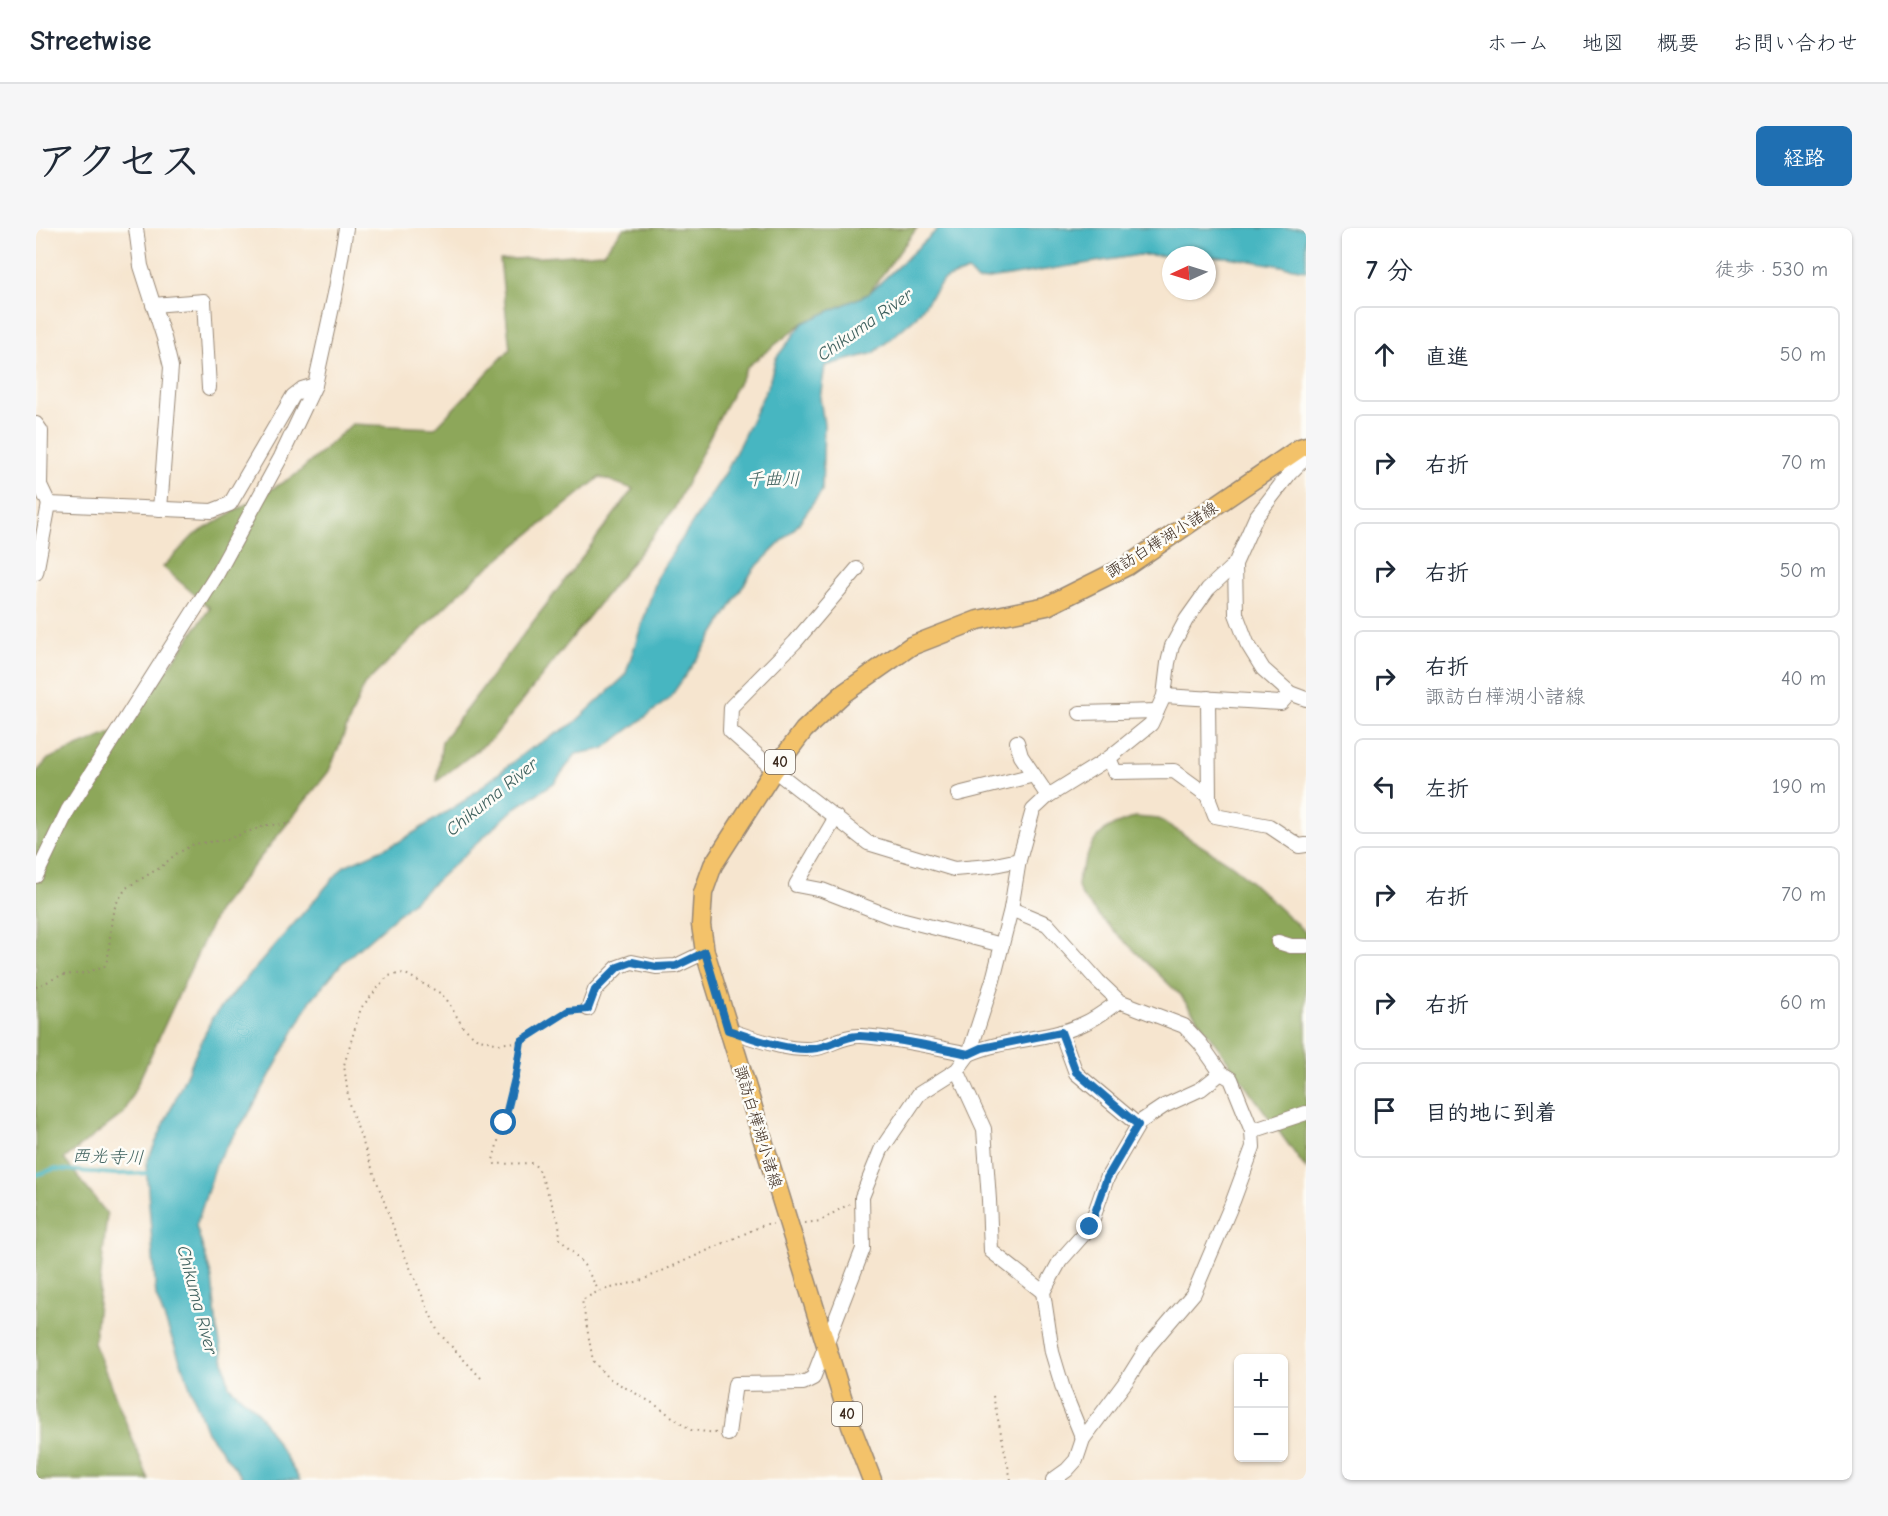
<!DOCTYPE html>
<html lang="ja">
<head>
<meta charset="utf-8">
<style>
  :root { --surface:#fff; --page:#f6f6f7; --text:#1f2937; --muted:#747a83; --line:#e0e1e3; --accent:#1f6fb2 }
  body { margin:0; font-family:"Comic Neue","Klee One",sans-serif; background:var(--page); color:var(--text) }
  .controls { position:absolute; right:18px; bottom:18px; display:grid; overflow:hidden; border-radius:9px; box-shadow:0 2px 4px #0004 }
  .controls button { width:54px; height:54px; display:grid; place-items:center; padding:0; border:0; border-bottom:2px solid var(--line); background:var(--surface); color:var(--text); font:30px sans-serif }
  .compass { position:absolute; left:1126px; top:18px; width:54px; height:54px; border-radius:50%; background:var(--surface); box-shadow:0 2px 4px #0004; rotate:266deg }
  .stop { position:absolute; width:18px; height:18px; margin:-14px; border:4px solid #1f6fb2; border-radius:50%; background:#fff }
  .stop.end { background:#1f6fb2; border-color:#fff; box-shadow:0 2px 6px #0008 }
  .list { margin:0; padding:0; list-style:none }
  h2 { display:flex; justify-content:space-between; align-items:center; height:78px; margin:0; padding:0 24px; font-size:26px }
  h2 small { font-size:20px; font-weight:400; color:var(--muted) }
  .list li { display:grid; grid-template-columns:39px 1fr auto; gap:18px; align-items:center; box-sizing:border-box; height:96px; margin:0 12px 12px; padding:0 12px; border:2px solid var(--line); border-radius:9px }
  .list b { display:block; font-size:22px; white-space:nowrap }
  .list p { margin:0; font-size:20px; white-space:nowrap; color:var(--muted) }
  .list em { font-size:20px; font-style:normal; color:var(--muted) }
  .icon { flex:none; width:33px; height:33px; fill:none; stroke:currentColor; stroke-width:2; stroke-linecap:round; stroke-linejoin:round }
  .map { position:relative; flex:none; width:1270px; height:1252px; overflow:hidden; border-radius:9px }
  header { display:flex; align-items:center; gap:36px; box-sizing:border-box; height:84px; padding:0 30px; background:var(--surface); border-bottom:2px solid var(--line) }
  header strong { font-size:28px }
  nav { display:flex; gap:33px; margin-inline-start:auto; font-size:21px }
  .intro { display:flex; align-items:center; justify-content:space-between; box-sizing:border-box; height:144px; padding:0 36px }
  h1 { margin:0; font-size:42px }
  .button { padding:15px 27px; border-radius:9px; background:var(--accent); color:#fff; font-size:21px; font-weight:700 }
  main { display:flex; gap:36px; padding:0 36px }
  aside { flex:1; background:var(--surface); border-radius:9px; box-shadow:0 2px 4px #0004 }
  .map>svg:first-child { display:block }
  .forest { fill:#8da75a; stroke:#64683c; stroke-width:1.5 }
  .water { fill:#47b6c1; stroke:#417070; stroke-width:1.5 }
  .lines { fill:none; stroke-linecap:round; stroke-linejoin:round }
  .stream { stroke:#47b6c1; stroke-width:4 }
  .minor-casing { stroke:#988876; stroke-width:16 }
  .major-casing { stroke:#988876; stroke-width:21 }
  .path { stroke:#988876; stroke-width:2; stroke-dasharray:1.5 4.5; stroke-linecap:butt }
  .minor { stroke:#fff; stroke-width:14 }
  .major { stroke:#f3c26a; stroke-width:18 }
  .route { stroke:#1f6fb2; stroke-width:8 }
  .labels { text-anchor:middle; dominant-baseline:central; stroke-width:5; stroke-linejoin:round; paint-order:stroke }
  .shield { fill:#fdfcf7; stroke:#75695f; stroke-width:1.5 }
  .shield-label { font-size:15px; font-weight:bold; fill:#3b2a1e }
  .street-label { font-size:16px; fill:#3b2a1e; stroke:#fdfcf7 }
  .water-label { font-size:18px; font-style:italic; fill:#40625f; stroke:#fdfcf7 }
</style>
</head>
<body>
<header>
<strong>Streetwise</strong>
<nav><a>ホーム</a><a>地図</a><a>概要</a><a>お問い合わせ</a></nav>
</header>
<div class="intro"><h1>アクセス</h1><a class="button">経路</a></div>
<main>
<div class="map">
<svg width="1270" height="1252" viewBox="0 0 1270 1252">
  <rect width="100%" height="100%" fill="#fdfcf7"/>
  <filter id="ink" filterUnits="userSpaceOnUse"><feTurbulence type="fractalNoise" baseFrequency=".0167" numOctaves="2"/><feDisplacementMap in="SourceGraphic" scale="12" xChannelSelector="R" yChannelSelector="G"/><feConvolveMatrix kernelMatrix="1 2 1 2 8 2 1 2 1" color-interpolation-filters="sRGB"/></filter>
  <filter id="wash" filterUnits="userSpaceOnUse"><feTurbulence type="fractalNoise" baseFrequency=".008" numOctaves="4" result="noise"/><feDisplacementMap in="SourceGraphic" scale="24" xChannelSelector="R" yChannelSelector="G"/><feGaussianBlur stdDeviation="1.35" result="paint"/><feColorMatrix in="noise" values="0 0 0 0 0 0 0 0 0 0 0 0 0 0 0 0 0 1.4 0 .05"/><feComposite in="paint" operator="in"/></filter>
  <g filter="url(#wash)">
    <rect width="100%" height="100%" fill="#f6e5cf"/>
    <g class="forest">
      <polygon points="588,0 881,0 832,66 767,95 712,138 686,184 638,281 457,510 401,553 406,513 529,352 597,261 564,249 439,350 328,457 293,543 181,684 88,885 28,931 71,986 58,1115 113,1252 0,1252 0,545 12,531 92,498 174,380 127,339 158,307 261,246 316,196 399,200 474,121 464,32 567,25"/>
      <polygon points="1099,589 1123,591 1199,639 1270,705 1270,941 1145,768 1063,688 1046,668 1042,659 1043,647 1057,614 1071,600"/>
    </g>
    <polygon class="water" points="903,0 1270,0 1270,42 1192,29 1103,27 941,53 932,43 907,52 880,89 838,125 789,138 784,170 788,196 786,263 760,299 717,342 674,412 633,471 567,521 540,526 518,555 479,580 397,656 307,734 275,772 215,882 182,931 160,998 176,1050 181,1101 193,1158 221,1183 264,1252 208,1252 171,1204 120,1068 110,936 176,790 308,638 363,614 428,573 492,522 537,496 589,448 622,347 690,244 732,158 740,130 767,95 832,66"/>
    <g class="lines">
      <polyline class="stream" points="0,947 18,941 79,946 115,945"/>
    </g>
  </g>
  <g filter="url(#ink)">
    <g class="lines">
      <defs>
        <g id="minor">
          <polyline points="100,0 105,38 128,110 135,139 124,281"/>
          <polyline points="117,77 168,73 173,160"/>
          <polyline points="0,196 5,203 4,257 13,276"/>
          <polyline points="1270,229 1254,245 1220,289 1199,336 1200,386 1211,415 1227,441 1254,465 1270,471"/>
          <polyline points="821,341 759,414 695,479 694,503 738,542 832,615 918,641 954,638 983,632"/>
          <polyline points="0,345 13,276 176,283 194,276 257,168 266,161 279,157"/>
          <polyline points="1128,468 1245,475 1254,465"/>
          <polyline points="1172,470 1173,571"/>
          <polyline points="1044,485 1121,483"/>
          <polyline points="981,514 985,528 1012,568"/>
          <polyline points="1073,530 1079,544 1138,543 1171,567 1179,588 1233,598 1263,618 1270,617"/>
          <polyline points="922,566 998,547"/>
          <polyline points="800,589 760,657 786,662 853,688 966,717"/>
          <polyline points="0,648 32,582 180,348 245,229 279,157 300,61 310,0"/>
          <polyline points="975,681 1011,696 1062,753 1083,773"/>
          <polyline points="1242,714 1255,718 1270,718"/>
          <polyline points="552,781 559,762 582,739 596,734 620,739 640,738 669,724"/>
          <path d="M 692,802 C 717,810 754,825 781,820 C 796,817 808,807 825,808 C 861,810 897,819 933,826 C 969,810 1011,813 1047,796 C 1060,791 1072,781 1083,773 L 1148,798 L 1164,815 L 1185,845 L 1195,851 L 1216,903 L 1217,919 L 1197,973 L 1158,1065 L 1111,1120 L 1091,1152 L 1047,1211 L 1040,1232 L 1031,1242 L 1017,1252"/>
          <polyline points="1025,804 1040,845 1102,897"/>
          <polyline points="921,842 948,901 953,972 955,1023 1007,1064"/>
          <polyline points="1216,903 1270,885"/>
          <polyline points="692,1206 699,1156 767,1155 777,1150 827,1021 826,969 845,922 883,866 921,842 933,826 957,752 975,681 983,632 997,582 1012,568 1073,530 1115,496 1128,468 1132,435 1136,418 1150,392 1172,361 1199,336"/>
          <polyline points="1047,1211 1028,1164 1016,1124 1007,1064 1024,1033 1054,999 1071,950 1104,894 1128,878 1165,861 1185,845"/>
        </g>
        <polyline id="major" points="836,1252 815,1198 669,724 665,697 667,665 677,637 738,542 768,502 808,465 875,418 942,392 1011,378 1091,338 1264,220 1270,218"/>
      </defs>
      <use href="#minor" class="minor-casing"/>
      <use href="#major" class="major-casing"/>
      <g class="path">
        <polyline points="0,759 26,747 49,745 68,739 72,730 76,688 80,676 90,660 125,639 140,626 158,616 189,612 231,597 253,596"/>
        <polyline points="485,813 480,846 457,932 459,936 497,935 503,942 523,995 524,1011 548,1037 563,1063"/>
        <polyline points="769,995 784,993 813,976"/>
        <polyline points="445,1150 402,1104 362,1012 313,876 308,837 325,780 352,748 368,745 404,765 411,772 427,799 440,810 463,816 485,813 532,783 540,783"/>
        <polyline points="957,1168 975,1252"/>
        <polyline points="680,1205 655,1202 618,1176 571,1149 557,1133 546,1072 563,1063 604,1053 730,996 737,996"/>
      </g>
      <use href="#minor" class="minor"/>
      <use href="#major" class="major"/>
    </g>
  </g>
  <g class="lines" filter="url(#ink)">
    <path class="route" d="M 468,895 L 480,846 L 485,813 L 532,783 L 552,781 L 559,762 L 582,739 L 596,734 L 620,739 L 640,738 L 669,724 L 692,802 C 717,810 754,825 781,820 C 796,818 809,807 824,808 C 861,810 897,819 933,826 L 946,820 L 1025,804 L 1040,844 L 1102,897 L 1071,950 L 1054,999"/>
  </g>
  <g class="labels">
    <g class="shield">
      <rect x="729" y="522" width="30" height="24" rx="4.5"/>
      <rect x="796" y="1174" width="30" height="24" rx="4.5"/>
    </g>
    <g class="shield-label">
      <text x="744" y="534">40</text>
      <text x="811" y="1186">40</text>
    </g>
    <g class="street-label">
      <text transform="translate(1126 312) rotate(-32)">諏訪白樺湖小諸線</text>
      <text transform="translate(722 899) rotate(73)">諏訪白樺湖小諸線</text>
    </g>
    <g class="water-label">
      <text transform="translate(829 97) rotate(-35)">Chikuma River</text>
      <text x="737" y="251">千曲川</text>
      <text transform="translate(456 569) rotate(-39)">Chikuma River</text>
      <text transform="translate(72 929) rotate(2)">西光寺川</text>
      <text transform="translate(161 1072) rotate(75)">Chikuma River</text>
    </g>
  </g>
</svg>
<div class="controls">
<button>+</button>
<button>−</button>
</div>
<svg class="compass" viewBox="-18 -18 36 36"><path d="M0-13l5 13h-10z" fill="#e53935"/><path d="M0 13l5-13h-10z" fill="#747a83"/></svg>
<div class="stop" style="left:468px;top:895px"></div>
<div class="stop end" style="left:1054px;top:999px"></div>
</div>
<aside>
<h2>7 分<small>徒歩 · 530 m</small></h2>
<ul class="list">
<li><svg class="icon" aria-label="ahead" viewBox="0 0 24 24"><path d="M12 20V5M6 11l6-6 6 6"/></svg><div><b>直進</b></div><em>50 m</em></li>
<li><svg class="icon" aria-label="right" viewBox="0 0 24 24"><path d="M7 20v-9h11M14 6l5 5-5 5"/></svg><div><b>右折</b></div><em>70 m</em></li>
<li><svg class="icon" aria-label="right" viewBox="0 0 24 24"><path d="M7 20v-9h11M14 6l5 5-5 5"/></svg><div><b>右折</b></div><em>50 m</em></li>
<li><svg class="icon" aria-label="right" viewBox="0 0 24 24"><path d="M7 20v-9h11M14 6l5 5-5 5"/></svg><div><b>右折</b><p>諏訪白樺湖小諸線</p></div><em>40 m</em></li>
<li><svg class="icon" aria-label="left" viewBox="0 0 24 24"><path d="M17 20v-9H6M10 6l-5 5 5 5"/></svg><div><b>左折</b></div><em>190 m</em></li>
<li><svg class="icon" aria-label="right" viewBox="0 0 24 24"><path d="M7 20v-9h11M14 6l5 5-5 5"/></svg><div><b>右折</b></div><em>70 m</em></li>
<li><svg class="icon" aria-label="right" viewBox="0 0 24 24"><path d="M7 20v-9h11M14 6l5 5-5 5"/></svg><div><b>右折</b></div><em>60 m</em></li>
<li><svg class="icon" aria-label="arrive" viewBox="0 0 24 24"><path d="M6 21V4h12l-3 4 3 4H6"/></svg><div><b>目的地に到着</b></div></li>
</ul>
</aside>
</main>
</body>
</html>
